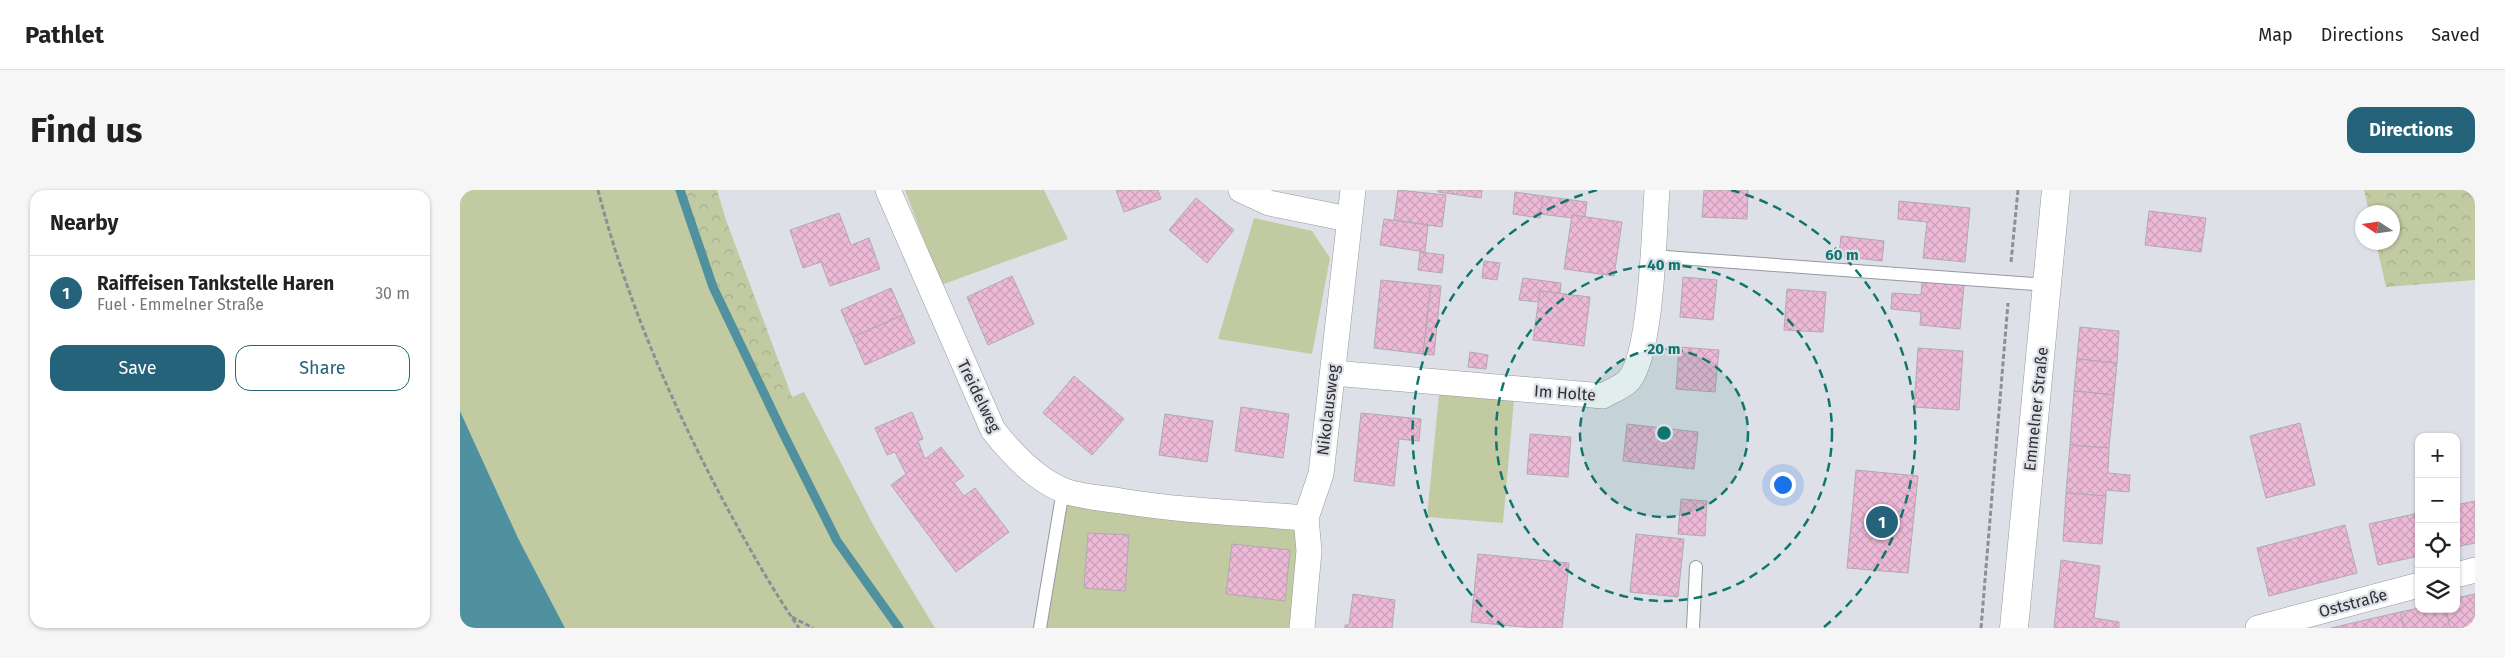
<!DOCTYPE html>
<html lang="en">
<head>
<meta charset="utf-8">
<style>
  :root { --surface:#fff; --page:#f6f6f6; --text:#222; --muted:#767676; --line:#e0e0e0; --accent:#246379 }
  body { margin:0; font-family:"Fira Sans",sans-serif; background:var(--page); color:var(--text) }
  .controls { position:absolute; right:15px; bottom:15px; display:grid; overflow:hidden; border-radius:10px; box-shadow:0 1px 4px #0004 }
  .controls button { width:45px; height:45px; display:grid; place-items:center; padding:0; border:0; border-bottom:1px solid var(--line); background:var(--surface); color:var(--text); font:25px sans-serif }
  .compass { position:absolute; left:1895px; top:15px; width:45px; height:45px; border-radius:50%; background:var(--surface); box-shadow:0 1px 4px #0004; rotate:282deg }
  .you { position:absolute; left:1322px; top:294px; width:18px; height:18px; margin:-12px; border:4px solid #fff; border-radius:50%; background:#1a73e8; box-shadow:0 0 0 8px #1a73e833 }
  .badge { display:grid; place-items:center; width:32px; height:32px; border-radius:50%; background:var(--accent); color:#fff; font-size:16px; font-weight:700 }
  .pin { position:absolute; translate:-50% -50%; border:2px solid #fff; box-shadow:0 1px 5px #0006 }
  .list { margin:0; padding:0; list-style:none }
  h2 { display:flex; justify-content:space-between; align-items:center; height:65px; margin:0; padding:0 20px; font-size:21px }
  h2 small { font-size:16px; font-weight:400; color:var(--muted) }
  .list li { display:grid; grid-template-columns:32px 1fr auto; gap:15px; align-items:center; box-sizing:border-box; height:75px; padding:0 20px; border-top:1px solid var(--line) }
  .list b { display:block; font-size:19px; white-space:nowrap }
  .list p { margin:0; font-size:16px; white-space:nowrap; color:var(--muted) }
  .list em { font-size:16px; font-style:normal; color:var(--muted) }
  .actions { display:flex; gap:10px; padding:15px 20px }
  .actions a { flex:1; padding:11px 0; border:1px solid var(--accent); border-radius:15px; text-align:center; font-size:18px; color:var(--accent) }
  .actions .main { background:var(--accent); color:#fff }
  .icon { flex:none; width:28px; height:28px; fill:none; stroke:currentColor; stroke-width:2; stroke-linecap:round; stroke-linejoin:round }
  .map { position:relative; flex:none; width:2015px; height:438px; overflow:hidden; border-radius:15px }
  header { display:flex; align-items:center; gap:30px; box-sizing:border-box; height:70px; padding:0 25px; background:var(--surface); border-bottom:1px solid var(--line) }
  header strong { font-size:24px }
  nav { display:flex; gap:28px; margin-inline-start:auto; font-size:18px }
  .intro { display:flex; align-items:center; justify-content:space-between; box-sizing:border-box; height:120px; padding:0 30px }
  h1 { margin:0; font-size:35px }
  .button { padding:12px 22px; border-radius:15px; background:var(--accent); color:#fff; font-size:18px; font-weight:700 }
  main { display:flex; gap:30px; padding:0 30px }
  aside { flex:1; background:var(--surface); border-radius:15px; box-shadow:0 1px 4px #0004 }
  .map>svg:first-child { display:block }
  .grass { fill:#c2caa2 }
  .forest { fill:url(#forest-crowns) }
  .water { fill:#4f919e }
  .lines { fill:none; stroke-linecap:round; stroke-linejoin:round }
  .stream { stroke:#4f919e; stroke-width:9 }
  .building { fill:url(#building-cross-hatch); stroke:#b1aaae }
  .service-casing { stroke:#96989e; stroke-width:14 }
  .minor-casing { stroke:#96989e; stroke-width:26 }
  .tertiary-casing { stroke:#96989e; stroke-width:29 }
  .path { stroke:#8e8f95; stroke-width:3; stroke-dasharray:5 2.5; stroke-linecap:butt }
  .service { stroke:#fff; stroke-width:12 }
  .minor { stroke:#fff; stroke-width:25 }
  .tertiary { stroke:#fff; stroke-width:28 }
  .ring { fill:none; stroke:#0f766e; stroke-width:2.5; stroke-dasharray:9 6 }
  .labels { text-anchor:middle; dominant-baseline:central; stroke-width:4.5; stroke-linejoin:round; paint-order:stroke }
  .street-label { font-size:16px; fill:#303033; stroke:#dee0e8 }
  .centre { fill:#0f766e; stroke:#dee0e8; stroke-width:2.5 }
  .ring-label { font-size:15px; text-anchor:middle; font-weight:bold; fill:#0f766e; stroke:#dee0e8; stroke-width:4.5; stroke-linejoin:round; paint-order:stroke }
</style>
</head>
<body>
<header>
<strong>Pathlet</strong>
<nav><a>Map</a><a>Directions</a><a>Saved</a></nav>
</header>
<div class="intro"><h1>Find us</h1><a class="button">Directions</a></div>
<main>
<aside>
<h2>Nearby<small></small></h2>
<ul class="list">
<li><span class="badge">1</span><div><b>Raiffeisen Tankstelle Haren</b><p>Fuel · Emmelner Straße</p></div><em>30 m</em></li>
</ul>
<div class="actions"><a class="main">Save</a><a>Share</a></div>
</aside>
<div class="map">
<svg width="2015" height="438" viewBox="0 0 2015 438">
  <defs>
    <pattern id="forest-crowns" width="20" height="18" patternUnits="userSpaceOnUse" patternTransform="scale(1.25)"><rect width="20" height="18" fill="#c2caa2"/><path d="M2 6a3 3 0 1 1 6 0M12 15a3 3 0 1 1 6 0" fill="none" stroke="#a7ae8c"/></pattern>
    <pattern id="building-cross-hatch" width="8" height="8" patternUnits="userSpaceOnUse" patternTransform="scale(1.25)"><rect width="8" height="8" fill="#ecb9d7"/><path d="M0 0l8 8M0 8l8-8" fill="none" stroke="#cb9fb9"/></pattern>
  </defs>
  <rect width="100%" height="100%" fill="#dee0e8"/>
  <g class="grass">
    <polygon points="0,0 220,0 253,98 332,207 344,202 417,342 475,438 105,438 58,348 0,221"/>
    <polygon points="445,0 584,0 608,49 481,95"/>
    <polygon points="794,28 852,41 870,68 852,164 758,149"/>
    <polygon points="979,204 1054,210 1043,333 967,327"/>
    <polygon points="603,300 846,328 842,438 578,438"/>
  </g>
  <g class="forest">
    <polygon points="220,0 257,0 266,30 332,207 310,216 253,97"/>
    <polygon points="1904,0 2015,0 2015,90 1926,97 1916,53 1932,52 1932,22 1909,22"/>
  </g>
  <polygon class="water" points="0,221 58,348 105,438 0,438"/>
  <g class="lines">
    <polyline class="stream" points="220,0 253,97 322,241 377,351 439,438"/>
  </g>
  <g class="building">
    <polygon points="656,0 698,0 701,9 664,22"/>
    <polygon points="938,0 986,5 982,37 934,30"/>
    <polygon points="978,0 1022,0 1021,8 978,2"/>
    <polygon points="1244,0 1288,0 1287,29 1242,27"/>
    <polygon points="1055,2 1083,6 1080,28 1053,24"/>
    <polygon points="1083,6 1127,12 1125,27 1112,25 1112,28 1080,24"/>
    <polygon points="736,8 774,40 747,73 709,40"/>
    <polygon points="1439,11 1510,18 1505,72 1463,68 1467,32 1438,29"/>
    <polygon points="1689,21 1746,28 1741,62 1685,55"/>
    <polygon points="379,23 391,55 409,48 420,79 370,96 361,72 343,78 330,40"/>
    <polygon points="1112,25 1162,32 1154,86 1104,79"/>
    <polygon points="924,29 968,35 965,62 920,55"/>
    <polygon points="1381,46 1424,51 1422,71 1379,66"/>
    <polygon points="960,62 984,65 982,83 958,80"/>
    <polygon points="1024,71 1040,73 1037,90 1022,88"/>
    <polygon points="552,86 574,134 528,155 507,107"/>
    <polygon points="1223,87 1257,90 1253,130 1220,127"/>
    <polygon points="1063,88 1101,93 1100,103 1080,101 1079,112 1059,110"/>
    <polygon points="921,90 971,95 963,164 914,158"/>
    <polygon points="1462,92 1504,95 1500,139 1460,135 1461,122 1431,119 1432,103 1461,105"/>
    <polygon points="971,95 981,96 974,165 963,164"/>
    <polygon points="431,98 443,125 393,147 381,120"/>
    <polygon points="1327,99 1366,102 1363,142 1324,140"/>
    <polygon points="1080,101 1130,107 1124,156 1073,150"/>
    <polygon points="443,125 455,153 405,175 393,147"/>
    <polygon points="1620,137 1659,141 1657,173 1617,169"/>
    <polygon points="1219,157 1259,160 1255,202 1216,199"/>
    <polygon points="1458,158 1503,161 1499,220 1454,217"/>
    <polygon points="1010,162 1028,165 1026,179 1008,177"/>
    <polygon points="1617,169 1657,173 1654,205 1614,201"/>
    <polygon points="614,186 664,229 632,265 583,223"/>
    <polygon points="1614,201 1654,205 1649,258 1610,255"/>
    <polygon points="781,217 829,224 823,268 775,261"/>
    <polygon points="452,222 463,249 458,251 465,269 481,257 504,286 494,293 504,306 515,298 549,342 496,382 431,295 446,284 435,262 427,265 415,238"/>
    <polygon points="901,223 961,229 959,251 939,249 934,296 894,291"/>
    <polygon points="705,224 753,231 747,272 699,265"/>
    <polygon points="1840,233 1855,295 1806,308 1790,246"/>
    <polygon points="1167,234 1238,242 1234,279 1163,271"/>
    <polygon points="1070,244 1111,247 1108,287 1067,284"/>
    <polygon points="1610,255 1649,258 1648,283 1670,285 1669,302 1646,300 1646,306 1606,303"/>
    <polygon points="1396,280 1458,286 1448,383 1387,378"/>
    <polygon points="1606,303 1646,306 1642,354 1603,351"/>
    <polygon points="1221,309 1247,311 1245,346 1218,344"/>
    <polygon points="2015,311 2015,353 1996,357 1996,315"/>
    <polygon points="1959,323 1959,346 1954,324"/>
    <polygon points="1954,324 1959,346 1959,366 1918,375 1909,334"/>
    <polygon points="1885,335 1897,383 1809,406 1797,358"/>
    <polygon points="628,343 669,345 665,401 624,398"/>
    <polygon points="1176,344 1224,349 1218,407 1170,402"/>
    <polygon points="772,354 830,360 825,411 766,404"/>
    <polygon points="1018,364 1109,373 1102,438 1074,438 1011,432"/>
    <polygon points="1601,370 1640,376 1634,428 1659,432 1659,438 1594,438"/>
    <polygon points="893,404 935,410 932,438 885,438 885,435 889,435"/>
    <polygon points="2015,404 2015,438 1990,438 1986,419 1996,419 1996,408"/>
    <polygon points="1959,418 1986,419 1990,438 1944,438 1940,422"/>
    <polygon points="1940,422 1944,438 1871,438"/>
  </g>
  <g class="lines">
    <defs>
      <g id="service">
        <polyline points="1192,66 1588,95"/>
        <polyline points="580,438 603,300"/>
        <polyline points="1233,438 1236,377"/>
      </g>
      <g id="minor">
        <path d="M 428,0 L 533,240 C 552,264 576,290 605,301 C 622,307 642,308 661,311 C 722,321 784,323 846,328"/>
        <polyline points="781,0 809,13 888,29"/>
        <path d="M 873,183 L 1143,206 C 1151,201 1163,197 1169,190 C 1192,163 1194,40 1197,0"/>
        <polyline points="1996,385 2015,380"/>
        <polyline points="842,438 849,361 846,328 861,284 893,0"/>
        <polyline points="1798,438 1959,395"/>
      </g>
      <polyline id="tertiary" points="1554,438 1596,0"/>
    </defs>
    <use href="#service" class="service-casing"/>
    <use href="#minor" class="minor-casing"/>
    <use href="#tertiary" class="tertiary-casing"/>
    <g class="path">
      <path d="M 138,0 C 167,113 215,222 271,325 C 292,363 314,402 339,438"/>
      <polyline points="1551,72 1558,0"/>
      <polyline points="332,427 353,438"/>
      <polyline points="1521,438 1548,113"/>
    </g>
    <use href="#service" class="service"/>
    <use href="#minor" class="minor"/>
    <use href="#tertiary" class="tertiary"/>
  </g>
  <circle cx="1204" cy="243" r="84" fill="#0f766e" fill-opacity=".12"/>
  <g class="ring">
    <circle cx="1204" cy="243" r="84"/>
    <circle cx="1204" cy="243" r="168"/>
    <path d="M1044 437A252 252 0 0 1 1137 0M1271 0A252 252 0 0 1 1364 437"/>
  </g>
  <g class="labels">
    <g class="street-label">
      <text transform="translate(1105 203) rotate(4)">Im Holte</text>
      <text transform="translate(519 206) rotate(64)">Treidelweg</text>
      <text transform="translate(1576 219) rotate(-84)">Emmelner Straße</text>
      <text transform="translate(868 220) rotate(-83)">Nikolausweg</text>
      <text transform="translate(1893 413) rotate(-15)">Oststraße</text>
    </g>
  </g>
  <circle cx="1204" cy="243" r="8" class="centre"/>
  <g class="ring-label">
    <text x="1382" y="70">60 m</text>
    <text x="1204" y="80">40 m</text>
    <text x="1204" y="164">20 m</text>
  </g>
</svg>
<div class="controls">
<button>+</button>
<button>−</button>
<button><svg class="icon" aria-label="locate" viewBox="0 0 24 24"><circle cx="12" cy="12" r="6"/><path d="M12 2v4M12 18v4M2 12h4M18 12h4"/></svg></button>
<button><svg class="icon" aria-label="layers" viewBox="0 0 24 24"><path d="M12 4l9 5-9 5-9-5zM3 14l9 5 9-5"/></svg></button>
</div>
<svg class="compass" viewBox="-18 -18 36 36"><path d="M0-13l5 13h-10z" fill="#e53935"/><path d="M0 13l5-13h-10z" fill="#767676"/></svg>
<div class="you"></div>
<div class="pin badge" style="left:1422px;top:332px">1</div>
</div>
</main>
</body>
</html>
